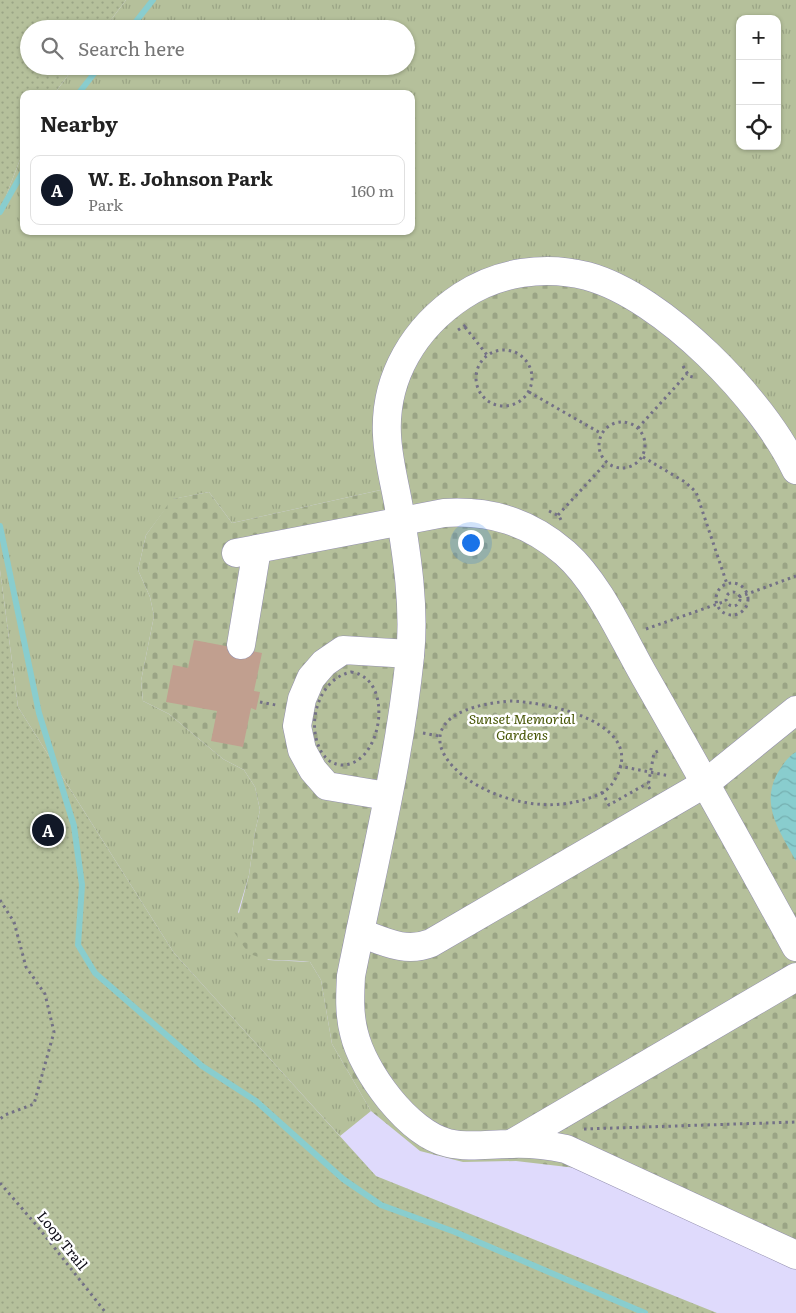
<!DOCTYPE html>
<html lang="en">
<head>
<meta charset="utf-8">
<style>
  :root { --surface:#fff; --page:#f6f6f6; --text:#222; --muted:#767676; --line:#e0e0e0; --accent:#111827 }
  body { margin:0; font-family:Literata,serif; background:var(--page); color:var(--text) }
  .controls { position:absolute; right:15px; top:15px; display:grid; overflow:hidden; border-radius:10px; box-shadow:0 1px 4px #0004 }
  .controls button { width:45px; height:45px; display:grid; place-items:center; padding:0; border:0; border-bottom:1px solid var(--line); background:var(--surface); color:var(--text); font:25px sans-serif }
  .you { position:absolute; left:470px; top:542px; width:18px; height:18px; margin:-12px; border:4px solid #fff; border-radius:50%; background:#1a73e8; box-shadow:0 0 0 8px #1a73e833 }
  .badge { display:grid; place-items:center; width:32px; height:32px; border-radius:50%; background:var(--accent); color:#fff; font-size:16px; font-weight:700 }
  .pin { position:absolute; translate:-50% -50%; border:2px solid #fff; box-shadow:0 1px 5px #0006 }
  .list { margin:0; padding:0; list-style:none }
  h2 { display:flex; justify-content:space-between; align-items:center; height:65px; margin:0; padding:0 20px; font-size:21px }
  h2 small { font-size:16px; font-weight:400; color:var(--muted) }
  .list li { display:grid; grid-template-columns:32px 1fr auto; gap:15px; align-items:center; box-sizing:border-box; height:70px; margin:0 10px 10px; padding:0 10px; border:1px solid var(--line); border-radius:10px }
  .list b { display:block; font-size:19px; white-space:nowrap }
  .list p { margin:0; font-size:16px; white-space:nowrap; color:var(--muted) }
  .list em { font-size:16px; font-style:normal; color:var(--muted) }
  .icon { flex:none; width:28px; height:28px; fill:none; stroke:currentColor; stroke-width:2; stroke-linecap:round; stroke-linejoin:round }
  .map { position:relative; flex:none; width:796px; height:1313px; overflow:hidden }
  .search { position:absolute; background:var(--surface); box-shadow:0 1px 4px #0004; left:20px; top:20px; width:395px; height:55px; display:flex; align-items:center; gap:12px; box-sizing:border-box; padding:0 18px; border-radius:28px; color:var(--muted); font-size:19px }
  .panel { position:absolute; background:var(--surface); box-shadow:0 1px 4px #0004; left:20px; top:90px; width:395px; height:145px; border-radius:10px }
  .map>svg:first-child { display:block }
  .grass { fill:url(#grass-tufts); fill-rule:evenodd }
  .cemetery { fill:url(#cemetery-stones) }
  .park { fill:url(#park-dots) }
  .water { fill:url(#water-waves) }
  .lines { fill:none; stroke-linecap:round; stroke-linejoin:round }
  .stream { stroke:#89cdce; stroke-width:6 }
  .building { fill:#c19f8f }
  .minor-casing { stroke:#938fae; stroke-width:29 }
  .path { stroke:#737086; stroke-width:3; stroke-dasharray:2.5 4; stroke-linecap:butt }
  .minor { stroke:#fff; stroke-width:28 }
  .labels { text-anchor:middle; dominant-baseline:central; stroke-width:5; stroke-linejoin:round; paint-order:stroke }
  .park-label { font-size:14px; font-style:italic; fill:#485707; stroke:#fff }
  .street-label { font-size:14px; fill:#0e0c17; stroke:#fff }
</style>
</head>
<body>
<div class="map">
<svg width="796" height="1313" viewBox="0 0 796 1313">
  <defs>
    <pattern id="grass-tufts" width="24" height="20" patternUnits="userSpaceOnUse" patternTransform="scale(1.25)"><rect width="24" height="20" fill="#b5c09b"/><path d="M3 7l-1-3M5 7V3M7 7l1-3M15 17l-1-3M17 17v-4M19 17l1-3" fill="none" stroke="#9aa485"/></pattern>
    <pattern id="cemetery-stones" width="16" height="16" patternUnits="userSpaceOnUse" patternTransform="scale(1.25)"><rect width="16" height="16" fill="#b5c09b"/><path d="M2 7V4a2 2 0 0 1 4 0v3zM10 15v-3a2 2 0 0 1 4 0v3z" fill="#9aa485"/></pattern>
    <pattern id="park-dots" width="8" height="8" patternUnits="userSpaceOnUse" patternTransform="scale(1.25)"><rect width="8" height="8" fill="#b5c09b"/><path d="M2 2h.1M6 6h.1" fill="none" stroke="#9aa485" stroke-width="1.8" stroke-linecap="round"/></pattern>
    <pattern id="water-waves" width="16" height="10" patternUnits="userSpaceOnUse" patternTransform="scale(1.25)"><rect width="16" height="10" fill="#89cdce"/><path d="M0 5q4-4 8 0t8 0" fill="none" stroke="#75afb0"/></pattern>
  </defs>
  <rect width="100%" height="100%" fill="#dfdafc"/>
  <path class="grass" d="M 126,0 L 796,0 L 796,451 L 385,489 L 232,523 L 209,492 L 173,499 L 146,535 L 138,570 L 150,597 L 154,616 L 141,681 L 143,701 L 169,714 L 223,759 L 244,770 L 255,787 L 260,810 L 255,832 L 249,875 L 238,912 L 268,960 L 310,962 L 321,980 L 332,1044 L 371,1111 L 340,1136 L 174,953 L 18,707 L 0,570 L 0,212 L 24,149 L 24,231 L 411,231 L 411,94 L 54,94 L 75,66 L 406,66 L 406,29 L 104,29 ZM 740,19 L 777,19 L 777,146 L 740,146 Z"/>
  <path class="cemetery" d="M 605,270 L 796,451 L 796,1269 L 576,1168 L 516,1161 L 463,1162 L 420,1151 L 371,1111 L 332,1044 L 321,980 L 310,962 C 291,959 268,963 251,954 C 245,950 239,939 234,932 L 249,875 L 255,832 L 260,810 L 255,787 L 244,770 L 223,759 L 169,714 L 143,701 L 141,681 L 154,616 L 150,597 L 138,570 L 146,535 L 172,499 L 209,492 L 232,523 L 385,489 L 371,431 L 381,379 L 399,338 L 430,305 Z"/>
  <g class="park">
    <polygon points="0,0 126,0 104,29 29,29 29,66 75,66 54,94 24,94 24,149 0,212"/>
    <polygon points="0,570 18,707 174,953 376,1176 717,1313 0,1313"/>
  </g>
  <path class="water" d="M 796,752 L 796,861 C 781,833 761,807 776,776 C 781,767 787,757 796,752 Z"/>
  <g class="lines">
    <g class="stream">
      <polyline points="130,29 153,0"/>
      <polyline points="78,94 100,66"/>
      <polyline points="0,212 24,170"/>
      <polyline points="0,526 39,713 74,826 82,885 78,945 95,973 202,1066 256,1101 343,1179 381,1205 455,1232 645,1313"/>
    </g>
  </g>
  <polygon class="building" points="194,640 262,653 254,691 260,692 256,710 251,708 243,747 211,741 217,711 166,702 173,665 188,668"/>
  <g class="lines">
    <defs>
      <g id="minor">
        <path d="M 796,470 C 763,400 664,297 587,276 C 545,265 498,272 462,296 C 415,327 384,377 387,435 C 388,460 395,484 399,508 C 407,556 415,607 410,656 C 399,764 372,870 351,976 C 350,995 349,1014 354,1033 C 363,1072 408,1133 448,1143 C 468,1148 489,1144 509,1144 C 529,1143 547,1145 566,1149 L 796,1255"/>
        <path d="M 236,553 L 444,513 C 491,510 529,522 565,553 C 599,583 622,637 645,677 C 696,766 746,856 796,947"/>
        <polyline points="241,645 257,549"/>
        <polyline points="387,796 327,786 313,770 302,750 297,726 302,699 311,678 324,663 343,650 410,654"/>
        <path d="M 361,933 C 385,942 406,953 431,943 L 706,783 L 796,710"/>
        <polyline points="511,1144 796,977"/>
      </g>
    </defs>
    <use href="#minor" class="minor-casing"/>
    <g class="path">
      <polyline points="465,327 487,355"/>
      <polyline points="458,330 469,323"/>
      <circle cx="504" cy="378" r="28"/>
      <polyline points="683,366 689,376 696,378"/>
      <polyline points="529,392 602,434"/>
      <circle cx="622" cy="445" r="23"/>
      <polyline points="638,428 687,374"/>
      <polyline points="643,457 685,482 696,492 727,584"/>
      <polyline points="549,511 559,516 561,520"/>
      <polyline points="558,515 606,463"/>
      <circle cx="732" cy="599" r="16"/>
      <circle cx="733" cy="599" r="7"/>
      <polyline points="739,597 796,576"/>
      <polyline points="646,629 726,601"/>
      <path d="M 351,672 C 396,678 382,767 341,765 C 332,764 327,760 322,753 C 305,725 318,679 351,672 Z"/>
      <path d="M 510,701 C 549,702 654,724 612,784 C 606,793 593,797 583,800 C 484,829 359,714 510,701 Z"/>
      <polyline points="260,702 276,705"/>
      <polyline points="423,733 439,736"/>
      <polyline points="619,766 670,776"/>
      <polyline points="650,789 648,786 654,753 660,750"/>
      <polyline points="602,792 609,805 648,783"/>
      <polyline points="0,900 14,922 26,967 45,994 54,1032 34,1104 5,1115 0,1119"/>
      <polyline points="584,1129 796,1122"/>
      <polyline points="0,1183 38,1227 106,1313"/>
    </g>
    <use href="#minor" class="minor"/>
  </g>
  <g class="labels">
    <g class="park-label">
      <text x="522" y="718">Sunset Memorial<tspan x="522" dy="16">Gardens</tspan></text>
    </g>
    <g class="street-label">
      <text transform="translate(63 1240) rotate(51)">Loop Trail</text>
    </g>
  </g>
</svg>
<div class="controls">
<button>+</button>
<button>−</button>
<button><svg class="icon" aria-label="locate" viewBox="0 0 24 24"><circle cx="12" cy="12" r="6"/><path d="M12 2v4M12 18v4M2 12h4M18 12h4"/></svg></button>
</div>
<div class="you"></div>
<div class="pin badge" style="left:48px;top:830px">A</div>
<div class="search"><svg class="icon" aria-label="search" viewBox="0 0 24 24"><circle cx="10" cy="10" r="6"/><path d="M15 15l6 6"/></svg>Search here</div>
<section class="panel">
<h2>Nearby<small></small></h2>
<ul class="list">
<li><span class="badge">A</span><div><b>W. E. Johnson Park</b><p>Park</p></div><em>160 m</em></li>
</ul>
</section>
</div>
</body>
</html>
